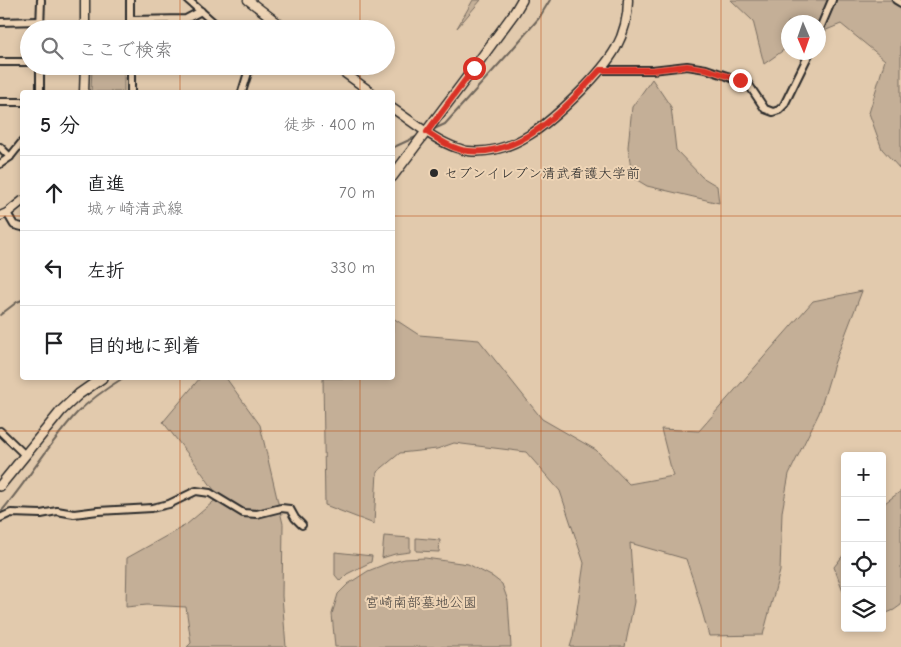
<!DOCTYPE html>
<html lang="ja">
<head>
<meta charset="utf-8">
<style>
  :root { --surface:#fff; --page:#f6f6f6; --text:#202124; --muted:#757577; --line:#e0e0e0 }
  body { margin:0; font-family:"Comic Neue","Klee One",sans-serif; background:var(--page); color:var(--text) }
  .controls { position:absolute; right:15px; bottom:15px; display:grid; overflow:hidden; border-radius:5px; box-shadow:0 2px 8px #0003 }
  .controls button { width:45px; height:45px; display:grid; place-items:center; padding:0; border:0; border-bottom:1px solid var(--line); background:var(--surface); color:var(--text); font:25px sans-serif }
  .compass { position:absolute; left:781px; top:15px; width:45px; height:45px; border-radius:50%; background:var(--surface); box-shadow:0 2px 8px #0003; rotate:178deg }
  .stop { position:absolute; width:15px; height:15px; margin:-11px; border:4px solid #d93025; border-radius:50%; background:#fff }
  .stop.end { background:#d93025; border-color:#fff; box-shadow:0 1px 5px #0008 }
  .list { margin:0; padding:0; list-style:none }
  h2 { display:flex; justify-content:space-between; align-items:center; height:65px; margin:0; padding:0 20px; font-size:21px }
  h2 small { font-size:16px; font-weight:400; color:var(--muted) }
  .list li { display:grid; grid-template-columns:32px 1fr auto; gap:15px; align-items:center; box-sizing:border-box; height:75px; padding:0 20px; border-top:1px solid var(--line) }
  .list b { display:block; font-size:19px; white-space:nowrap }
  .list p { margin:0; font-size:16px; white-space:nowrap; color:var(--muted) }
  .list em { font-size:16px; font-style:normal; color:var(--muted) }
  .icon { flex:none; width:28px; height:28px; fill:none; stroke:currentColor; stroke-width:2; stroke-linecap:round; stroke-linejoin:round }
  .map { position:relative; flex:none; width:901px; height:647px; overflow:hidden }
  .search { position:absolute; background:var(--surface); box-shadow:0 2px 8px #0003; left:20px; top:20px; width:375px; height:55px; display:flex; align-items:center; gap:12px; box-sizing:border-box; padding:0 18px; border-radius:28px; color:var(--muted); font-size:19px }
  .panel { position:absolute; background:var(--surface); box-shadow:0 2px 8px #0003; left:20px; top:90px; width:375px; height:290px; border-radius:5px }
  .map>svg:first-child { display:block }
  .green { fill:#c4af97; stroke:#786d61 }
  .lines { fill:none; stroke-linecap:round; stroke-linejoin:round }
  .stream { stroke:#6e655a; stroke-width:2 }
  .minor-casing { stroke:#2b2b2b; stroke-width:10 }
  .tertiary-casing { stroke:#2b2b2b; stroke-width:11 }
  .secondary-casing { stroke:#2b2b2b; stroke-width:12 }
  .minor { stroke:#eed4b5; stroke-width:6 }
  .tertiary { stroke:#eed4b5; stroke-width:8 }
  .secondary { stroke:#eed4b5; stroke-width:9 }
  .route { stroke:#d93025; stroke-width:6 }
  .grid { fill:none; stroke:#b94e14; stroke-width:1; stroke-opacity:0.55 }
  .poi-dot { fill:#2b2b2b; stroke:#eed4b5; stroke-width:2 }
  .labels { text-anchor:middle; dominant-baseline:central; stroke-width:4; stroke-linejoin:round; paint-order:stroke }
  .poi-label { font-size:14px; fill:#2b2b2b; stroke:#eed4b5; text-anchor:start }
  .park-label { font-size:14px; fill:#4a4541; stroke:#eed4b5 }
</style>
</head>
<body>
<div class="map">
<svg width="901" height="647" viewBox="0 0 901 647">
  <rect width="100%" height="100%" fill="#e2caad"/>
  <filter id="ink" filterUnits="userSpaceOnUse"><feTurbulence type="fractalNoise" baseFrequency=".02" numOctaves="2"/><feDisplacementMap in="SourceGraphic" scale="10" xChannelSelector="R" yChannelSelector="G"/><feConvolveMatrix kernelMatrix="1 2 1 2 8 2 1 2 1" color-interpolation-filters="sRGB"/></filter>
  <g filter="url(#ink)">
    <g class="green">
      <polygon points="473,0 481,0 457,28"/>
      <polygon points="731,0 901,0 901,170 882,149 869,113 885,60 841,24 819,33 818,22 788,22 788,47 764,64 753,21"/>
      <polygon points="92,66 124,66 124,92 91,92"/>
      <polygon points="652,79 671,107 676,150 702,177 717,186 719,203 647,186 632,177 628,147 632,107"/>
      <polygon points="862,291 834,364 819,413 789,474 782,512 780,571 763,635 709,636 694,583 686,559 630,543 634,602 625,647 570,647 573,637 584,563 560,491 526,452 454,443 437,449 400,453 377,472 374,524 325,505 323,378 392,378 393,318 419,335 479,340 542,419 596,450 629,484 673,476 661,429 699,431 813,301"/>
      <polygon points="200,378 226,378 260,425 283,524 282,596 286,647 187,647 191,643 186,607 147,605 126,607 127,558 186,525 219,497 195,463 163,422"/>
      <polygon points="901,491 901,605 894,610 882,615 882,505"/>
      <polygon points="384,536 410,538 410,552 395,554 382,558"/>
      <polygon points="416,538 440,540 439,552 416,551"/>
      <polygon points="335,552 372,556 371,562 347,574 340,581 335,575"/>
      <polygon points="845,553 845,596 834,567"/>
      <polygon points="425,558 468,564 493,577 502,584 508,601 511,647 335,647 332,614 338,594 348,584 368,571 388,563 405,559"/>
    </g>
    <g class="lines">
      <g class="stream">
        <polyline points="432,130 445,124 509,53 539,18 550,0"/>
        <polyline points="392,148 418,136"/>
        <polyline points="0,315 17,302 22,300"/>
        <path d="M 0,513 C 28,481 48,444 77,413 C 91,399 107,388 123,378"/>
      </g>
      <defs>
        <g id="minor">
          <polyline points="130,0 130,29"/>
          <polyline points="188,0 221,29"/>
          <polyline points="896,0 901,3"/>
          <polyline points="130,20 186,19 201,11"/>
          <polyline points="0,22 40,21"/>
          <polyline points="40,29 41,0"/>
          <polyline points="818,33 832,0"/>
          <polyline points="0,62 29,62"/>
          <polyline points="131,66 131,92"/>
          <polyline points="600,70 652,70 687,66 706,69 727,76 749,85 765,109 773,112 779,110 784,105 810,52"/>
          <polyline points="40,92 40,66"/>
          <polyline points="242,92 250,66"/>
          <polyline points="0,102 22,102"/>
          <polyline points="0,147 10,157"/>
          <polyline points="0,164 10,157 22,142"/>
          <polyline points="7,213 14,225 22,227"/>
          <polyline points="0,431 25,455"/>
          <polyline points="0,518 11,513 41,514 57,511 74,514 98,511 152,508 169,504 196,491 210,493 243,513 257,514 281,508 290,509 295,518 302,525"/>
        </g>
        <g id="tertiary">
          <polyline points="85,0 85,29"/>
          <polyline points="248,0 286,29"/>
          <polyline points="335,66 371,92"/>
          <polyline points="84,92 85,66"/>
          <path d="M 392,108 C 413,122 434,140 457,148 C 461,149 465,151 468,151 C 514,156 550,122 580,92 C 593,79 607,64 616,48 C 624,33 628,16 628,0"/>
          <polyline points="0,216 7,213 22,201"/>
        </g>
        <g id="secondary">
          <polyline points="392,177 474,68 515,12 522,0"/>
          <polyline points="0,486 61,411 79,394 102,378"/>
        </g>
      </defs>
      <use href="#minor" class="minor-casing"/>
      <use href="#tertiary" class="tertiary-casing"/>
      <use href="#secondary" class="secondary-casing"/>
      <use href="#minor" class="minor"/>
      <use href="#tertiary" class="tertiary"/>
      <use href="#secondary" class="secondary"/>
    </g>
  </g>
  <g class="lines" filter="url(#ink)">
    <path class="route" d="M 474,68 L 427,132 C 439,140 454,150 468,151 C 523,157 567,106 600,70 L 652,70 L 687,66 L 706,69 L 740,80"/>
  </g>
  <path class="grid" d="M 180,0 L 180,29M 360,0 L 360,29M 541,0 L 541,647M 721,0 L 721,647M 180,66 L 180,92M 360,66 L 360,92M 0,216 L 22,216M 392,216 L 901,216M 180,378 L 180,647M 360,378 L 360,647M 0,431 L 901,431"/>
  <circle class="poi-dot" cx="434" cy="173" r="5"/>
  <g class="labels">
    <g class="poi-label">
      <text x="444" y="173">セブンイレブン清武看護大学前</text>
    </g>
    <g class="park-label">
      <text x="421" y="602">宮崎南部墓地公園</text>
    </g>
  </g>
</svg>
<div class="controls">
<button>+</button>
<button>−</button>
<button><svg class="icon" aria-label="locate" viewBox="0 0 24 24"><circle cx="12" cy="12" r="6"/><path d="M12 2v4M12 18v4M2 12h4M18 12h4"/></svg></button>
<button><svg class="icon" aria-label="layers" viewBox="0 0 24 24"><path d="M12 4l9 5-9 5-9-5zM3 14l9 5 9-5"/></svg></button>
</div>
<svg class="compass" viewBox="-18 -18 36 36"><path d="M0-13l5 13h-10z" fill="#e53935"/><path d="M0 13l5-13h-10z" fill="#757577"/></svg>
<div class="stop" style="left:474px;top:68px"></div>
<div class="stop end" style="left:740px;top:80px"></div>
<div class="search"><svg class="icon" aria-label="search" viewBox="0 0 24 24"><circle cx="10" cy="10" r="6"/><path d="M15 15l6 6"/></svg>ここで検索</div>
<section class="panel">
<h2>5 分<small>徒歩 · 400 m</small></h2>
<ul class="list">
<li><svg class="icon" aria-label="ahead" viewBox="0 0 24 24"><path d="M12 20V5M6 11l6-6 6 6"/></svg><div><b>直進</b><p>城ヶ崎清武線</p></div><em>70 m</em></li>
<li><svg class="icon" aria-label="left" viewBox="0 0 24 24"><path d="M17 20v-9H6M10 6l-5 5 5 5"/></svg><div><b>左折</b></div><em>330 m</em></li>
<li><svg class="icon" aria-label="arrive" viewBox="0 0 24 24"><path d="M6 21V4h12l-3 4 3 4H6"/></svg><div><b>目的地に到着</b></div></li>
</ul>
</section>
</div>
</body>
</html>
